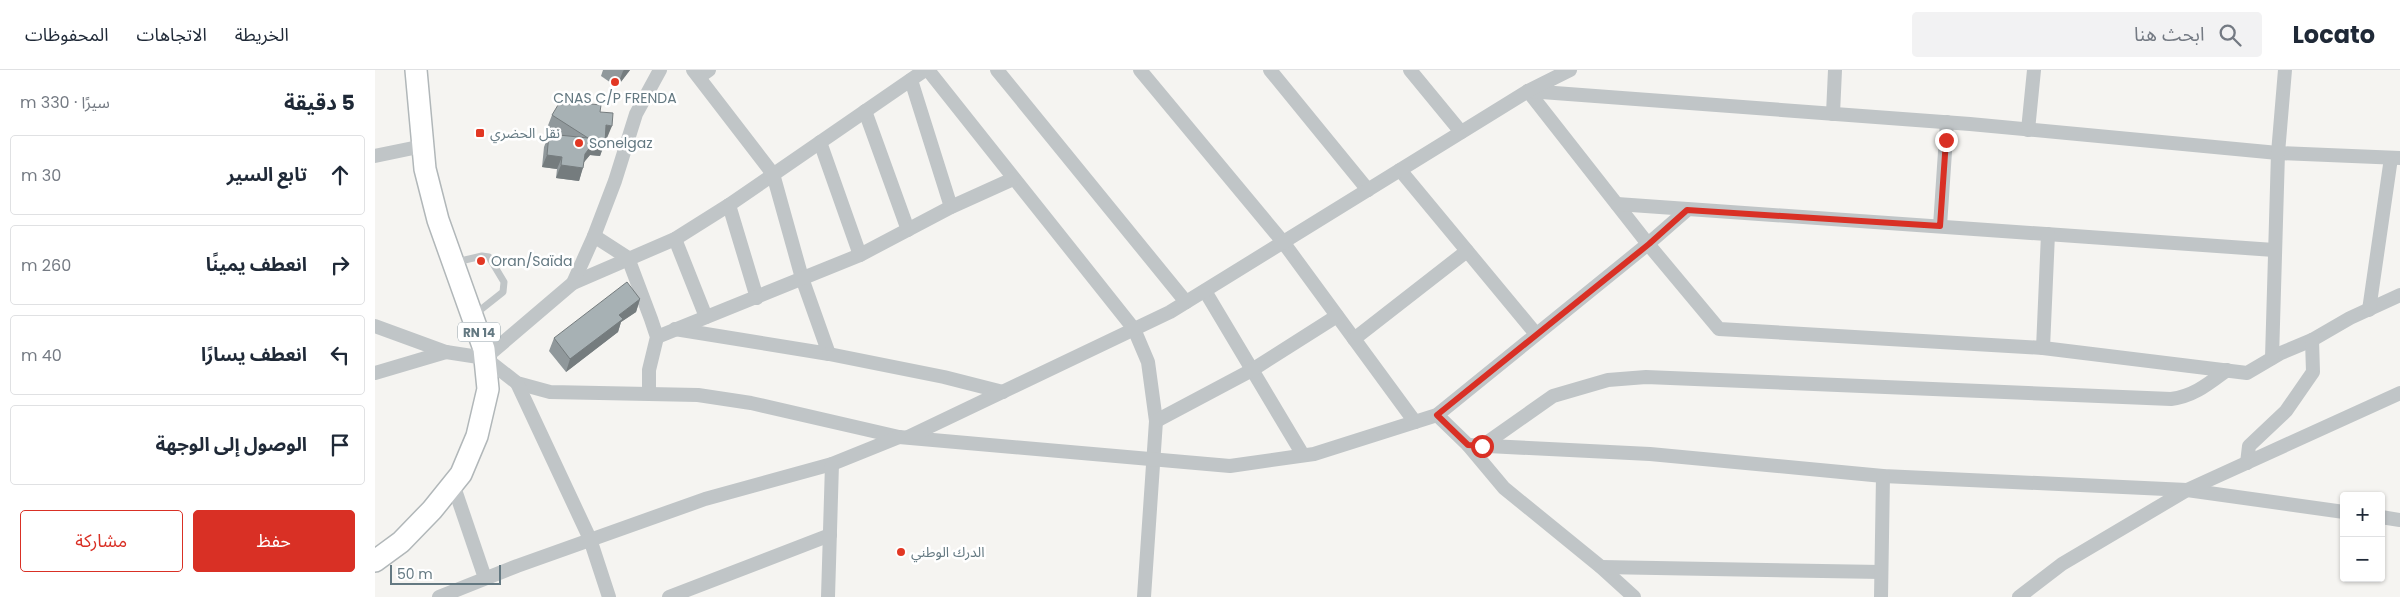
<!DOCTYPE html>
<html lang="ar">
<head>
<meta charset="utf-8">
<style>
  :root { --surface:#fff; --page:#f2f2f3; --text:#1f2937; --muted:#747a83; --line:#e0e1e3; --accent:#d93025 }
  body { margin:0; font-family:Poppins,"Noto Sans Arabic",sans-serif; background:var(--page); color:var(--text); direction:rtl }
  .controls { position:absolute; right:15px; bottom:15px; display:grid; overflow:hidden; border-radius:5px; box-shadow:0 1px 4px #0004 }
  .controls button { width:45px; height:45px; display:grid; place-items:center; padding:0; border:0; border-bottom:1px solid var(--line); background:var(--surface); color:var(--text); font:25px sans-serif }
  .scale { position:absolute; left:15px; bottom:12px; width:111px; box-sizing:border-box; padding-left:5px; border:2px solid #647982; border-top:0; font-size:14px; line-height:18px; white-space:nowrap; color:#647982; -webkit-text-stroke:4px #fff; paint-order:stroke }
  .stop { position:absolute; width:15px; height:15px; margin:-11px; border:4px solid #d93025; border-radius:50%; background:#fff }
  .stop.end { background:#d93025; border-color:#fff; box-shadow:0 1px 5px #0008 }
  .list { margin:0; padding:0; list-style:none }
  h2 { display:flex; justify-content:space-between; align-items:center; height:65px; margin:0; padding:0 20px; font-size:21px }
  h2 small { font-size:16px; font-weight:400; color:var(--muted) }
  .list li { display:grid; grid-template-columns:32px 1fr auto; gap:15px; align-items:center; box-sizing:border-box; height:80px; margin:0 10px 10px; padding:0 10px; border:1px solid var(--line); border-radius:5px }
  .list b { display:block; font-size:19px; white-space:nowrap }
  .list em { font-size:16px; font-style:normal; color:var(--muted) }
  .actions { display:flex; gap:10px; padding:15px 20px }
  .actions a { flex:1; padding:11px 0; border:1px solid var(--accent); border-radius:5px; text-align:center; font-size:18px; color:var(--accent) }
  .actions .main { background:var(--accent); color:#fff }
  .icon { flex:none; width:28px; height:28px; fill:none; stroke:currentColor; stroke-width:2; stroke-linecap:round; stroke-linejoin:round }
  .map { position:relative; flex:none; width:2025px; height:527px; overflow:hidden; direction:ltr }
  header { display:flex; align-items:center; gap:30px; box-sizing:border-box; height:70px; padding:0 25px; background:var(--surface); border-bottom:1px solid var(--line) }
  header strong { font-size:24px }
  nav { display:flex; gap:28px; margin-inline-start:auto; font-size:18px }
  .search { width:350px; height:45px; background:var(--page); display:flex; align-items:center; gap:12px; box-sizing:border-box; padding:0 18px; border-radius:5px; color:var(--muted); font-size:19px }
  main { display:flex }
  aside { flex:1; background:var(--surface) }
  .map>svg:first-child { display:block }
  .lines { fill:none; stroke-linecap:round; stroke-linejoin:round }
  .primary-casing { stroke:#b1b7b9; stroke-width:24 }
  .service { stroke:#c0c5c7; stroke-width:7 }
  .minor { stroke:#c0c5c7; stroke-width:14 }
  .primary { stroke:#fff; stroke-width:21 }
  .wall { fill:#90989b }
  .shaded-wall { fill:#757c7e }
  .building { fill:#a7b1b4; stroke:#757c7e }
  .route { stroke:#d93025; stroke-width:6 }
  .poi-dot { fill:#e23723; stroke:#fff; stroke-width:2 }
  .labels { text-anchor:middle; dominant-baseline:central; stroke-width:5; stroke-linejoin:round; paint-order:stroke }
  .shield { fill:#fff; stroke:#92a1a8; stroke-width:1 }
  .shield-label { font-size:12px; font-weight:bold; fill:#647982 }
  .poi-label { font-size:14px; fill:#647982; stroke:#fff; text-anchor:start }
</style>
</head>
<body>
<header>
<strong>Locato</strong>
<div class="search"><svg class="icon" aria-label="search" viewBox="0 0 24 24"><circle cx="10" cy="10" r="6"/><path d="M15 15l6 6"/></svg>ابحث هنا</div>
<nav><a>الخريطة</a><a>الاتجاهات</a><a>المحفوظات</a></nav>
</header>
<main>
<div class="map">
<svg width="2025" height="527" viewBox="0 0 2025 527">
  <rect width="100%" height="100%" fill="#f5f4f1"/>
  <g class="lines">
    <defs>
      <polyline id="primary" points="0,491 26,472 57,440 86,404 102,366 113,319 109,279 63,150 50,99 41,0"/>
    </defs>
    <use href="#primary" class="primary-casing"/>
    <polyline class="service" points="81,192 107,186 114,187 129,212 128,222 99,245"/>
    <g class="minor">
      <polyline points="553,0 759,259 773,292 781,351 769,527"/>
      <polyline points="622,0 811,232"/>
      <polyline points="765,0 908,172 1040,352"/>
      <polyline points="895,0 993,120"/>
      <polyline points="1035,0 1086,62"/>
      <polyline points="324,7 334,0"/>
      <polyline points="536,10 576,137"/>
      <polyline points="1153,21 1273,174 1344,259 1668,278 1872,303 1906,283 1937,270 1975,248 2025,225"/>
      <polyline points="1153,21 1595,54 1903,83 2025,88"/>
      <polyline points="490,41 533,160"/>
      <polyline points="1458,44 1460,0"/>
      <polyline points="1653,60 1659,0"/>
      <polyline points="445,72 485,185"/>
      <polyline points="0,86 48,76"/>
      <polyline points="1025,100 1161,264"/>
      <polyline points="1242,134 1899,180"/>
      <polyline points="354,135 382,228"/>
      <polyline points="1565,156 1572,52"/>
      <polyline points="219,166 253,188 276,249 282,267 274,300 274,323"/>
      <polyline points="300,169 331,247"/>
      <polyline points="198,213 300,169 354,135 550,0"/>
      <polyline points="830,221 928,385"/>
      <polyline points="1994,240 2016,88"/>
      <polyline points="0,256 71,282 110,288 142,313 175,322 323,325 376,333 524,367 855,396 939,384 1062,345 1273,174 1312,140"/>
      <polyline points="300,259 454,284 427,208 398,104 318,0"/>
      <polyline points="282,267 485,185 576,137 638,109"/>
      <polyline points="979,269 1092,181"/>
      <polyline points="1668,278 1673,164"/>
      <polyline points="454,284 569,307 628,322"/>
      <polyline points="110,288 198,213 219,166 240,111 261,44 285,0"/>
      <polyline points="1897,288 1903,83 1910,0"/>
      <polyline points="0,303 71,282"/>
      <polyline points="142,313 215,469 234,527"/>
      <polyline points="1062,345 1093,375 1129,418 1226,497 1259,527"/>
      <polyline points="781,351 877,300 962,246"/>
      <polyline points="533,367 795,242 1153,21 1195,0"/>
      <polyline points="1093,375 1275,384 1508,406 1812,420 1969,442"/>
      <path d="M 1107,376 L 1178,326 L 1233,310 L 1271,307 L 1796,329 C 1819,326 1833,314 1852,300"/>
      <polyline points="1872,393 1874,376 1911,341 1938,302 1937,270"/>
      <polyline points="78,414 110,508"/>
      <polyline points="2006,447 2025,450"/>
      <polyline points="1226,497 1506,502"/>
      <polyline points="64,527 142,496 330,429 457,394 524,367"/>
      <polyline points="294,527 455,465"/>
      <polyline points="453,527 457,394"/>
      <polyline points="1506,527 1508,406"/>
      <polyline points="1644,527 1687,494 1812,420 2025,323"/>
    </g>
    <use href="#primary" class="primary"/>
  </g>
  <g class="wall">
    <polygon points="228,0 255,0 242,17 226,6"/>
    <polygon points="225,42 232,68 230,68 225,86 215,85 209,92 204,111 181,108 182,99 167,97 169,77 174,64 184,65 172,58 177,45"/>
    <polygon points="265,229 261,242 246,252 243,262 191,302 174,281 179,268"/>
  </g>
  <g class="shaded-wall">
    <polygon points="249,0 255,0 242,17 248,1"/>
    <polygon points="231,55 237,56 232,68 227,68"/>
    <polygon points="219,72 230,73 225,86 215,85 205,97 210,84"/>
    <polygon points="172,85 187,87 182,99 167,97"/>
    <polygon points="186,95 208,98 204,111 181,108"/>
    <polygon points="265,229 261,242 246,252 243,262 191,302 195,289 244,245"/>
  </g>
  <g class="building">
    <polygon points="206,33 226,35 225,42 238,43 237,56 231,55 230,73 219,72 210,84 208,98 186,95 187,87 172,85 174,64 213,68 177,45 183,35"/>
    <polygon points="252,212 265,229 244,245 248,249 195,289 179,268"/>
  </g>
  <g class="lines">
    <polyline class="route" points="1107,376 1093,375 1062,345 1274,174 1312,140 1565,156 1571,70"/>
  </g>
  <g class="poi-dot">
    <circle cx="240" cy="12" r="5"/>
    <rect x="100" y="58" width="10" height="10" rx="2.5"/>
    <circle cx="204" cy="73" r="5"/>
    <circle cx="106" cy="191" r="5"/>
    <circle cx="526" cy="482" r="5"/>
  </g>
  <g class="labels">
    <rect class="shield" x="83" y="252.5" width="42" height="19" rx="4"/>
    <g class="shield-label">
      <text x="104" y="262">RN 14</text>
    </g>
    <g class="poi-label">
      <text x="240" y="28" text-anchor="middle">CNAS C/P FRENDA</text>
      <text x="115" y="63">نقل الحضري</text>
      <text x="214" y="73">Sonelgaz</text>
      <text x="116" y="191">Oran/Saïda</text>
      <text x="536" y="482">الدرك الوطني</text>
    </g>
  </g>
</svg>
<div class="controls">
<button>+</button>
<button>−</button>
</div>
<div class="scale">50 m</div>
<div class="stop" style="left:1107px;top:376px"></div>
<div class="stop end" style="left:1571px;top:70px"></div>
</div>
<aside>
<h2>5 دقيقة<small>سيرًا · 330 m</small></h2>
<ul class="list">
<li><svg class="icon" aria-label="ahead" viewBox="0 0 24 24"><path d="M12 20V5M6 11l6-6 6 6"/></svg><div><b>تابع السير</b></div><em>30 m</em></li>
<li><svg class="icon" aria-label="right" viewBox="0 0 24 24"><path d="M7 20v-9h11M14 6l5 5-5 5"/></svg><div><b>انعطف يمينًا</b></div><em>260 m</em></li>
<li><svg class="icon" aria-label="left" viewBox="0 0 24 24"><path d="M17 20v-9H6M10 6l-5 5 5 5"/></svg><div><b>انعطف يسارًا</b></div><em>40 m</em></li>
<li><svg class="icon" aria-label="arrive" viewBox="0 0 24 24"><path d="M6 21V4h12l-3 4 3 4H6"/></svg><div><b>الوصول إلى الوجهة</b></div></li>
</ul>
<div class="actions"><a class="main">حفظ</a><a>مشاركة</a></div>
</aside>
</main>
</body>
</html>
